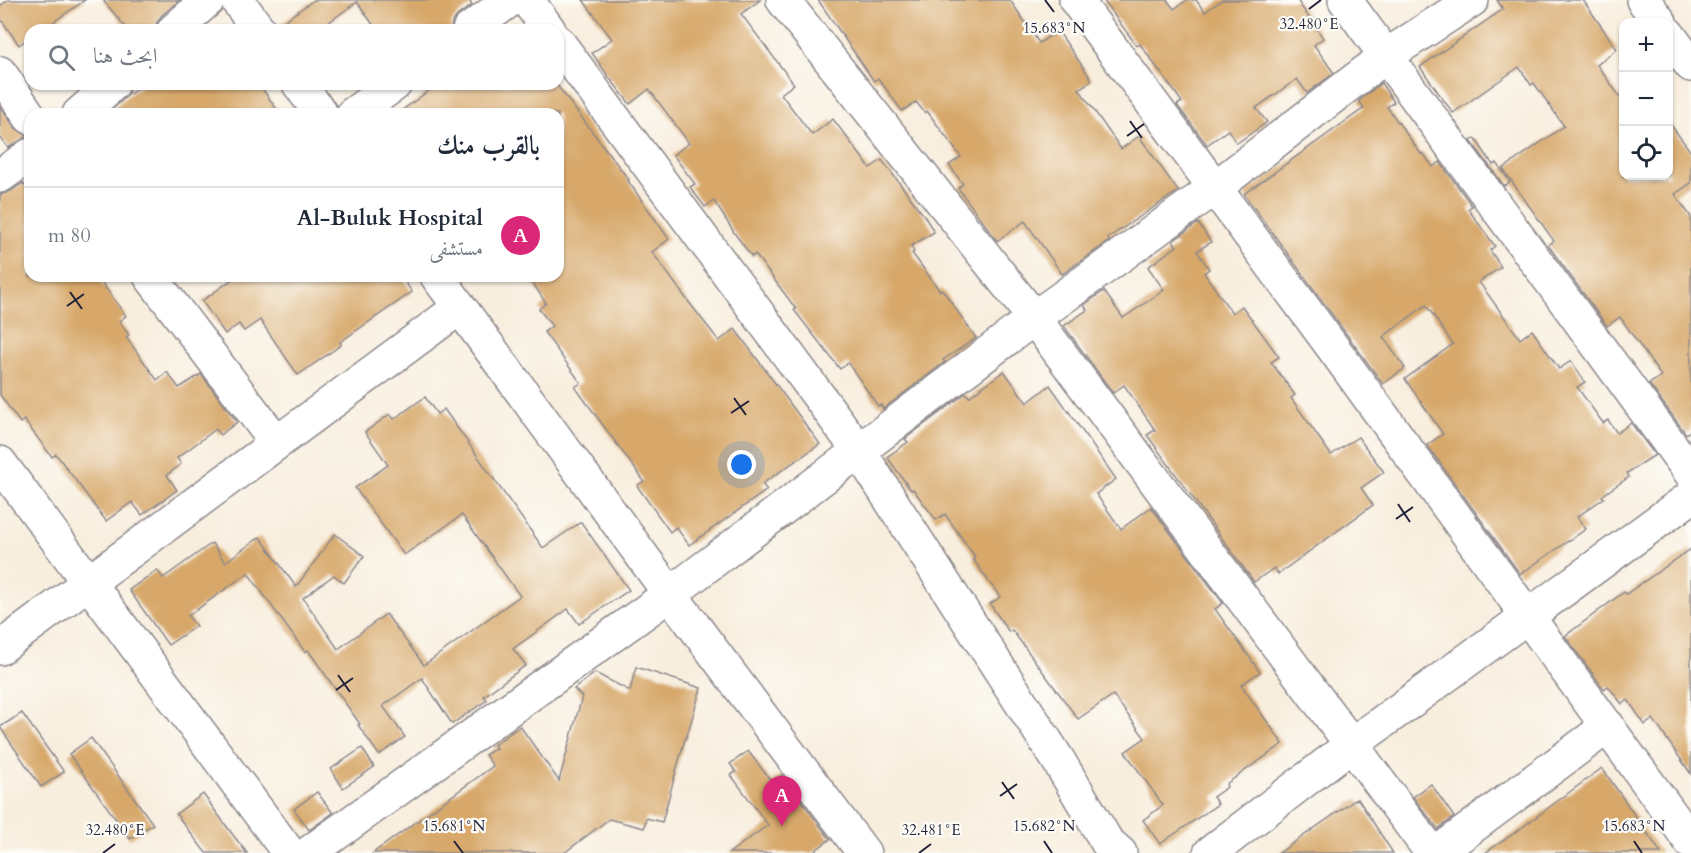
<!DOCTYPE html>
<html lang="ar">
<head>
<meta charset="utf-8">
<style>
  :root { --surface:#fff; --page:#f2f2f3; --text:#1f2937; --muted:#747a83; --line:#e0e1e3; --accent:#db2777 }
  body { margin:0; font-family:Cardo,Amiri,serif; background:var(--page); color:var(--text); direction:rtl }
  .controls { position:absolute; right:18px; top:18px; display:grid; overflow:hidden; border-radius:12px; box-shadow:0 2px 4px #0004 }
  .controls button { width:54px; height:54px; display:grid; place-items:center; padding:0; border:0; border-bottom:2px solid var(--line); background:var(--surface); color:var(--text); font:30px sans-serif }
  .you { position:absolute; left:742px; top:465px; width:21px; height:21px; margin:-15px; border:4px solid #fff; border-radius:50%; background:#1a73e8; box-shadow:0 0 0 9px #1a73e833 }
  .badge { display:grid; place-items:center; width:39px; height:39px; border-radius:50%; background:var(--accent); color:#fff; font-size:20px; font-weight:700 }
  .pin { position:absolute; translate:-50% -50px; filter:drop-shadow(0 2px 3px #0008) }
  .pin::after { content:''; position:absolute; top:32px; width:21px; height:18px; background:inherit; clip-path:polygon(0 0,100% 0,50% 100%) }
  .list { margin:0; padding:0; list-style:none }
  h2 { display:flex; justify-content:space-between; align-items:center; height:78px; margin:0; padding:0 24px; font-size:26px }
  h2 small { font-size:20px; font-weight:400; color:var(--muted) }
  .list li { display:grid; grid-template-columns:39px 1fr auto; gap:18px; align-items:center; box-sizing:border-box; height:96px; padding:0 24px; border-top:2px solid var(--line) }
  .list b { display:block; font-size:22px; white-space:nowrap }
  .list p { margin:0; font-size:20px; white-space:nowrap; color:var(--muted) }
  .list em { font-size:20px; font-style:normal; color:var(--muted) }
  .icon { flex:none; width:33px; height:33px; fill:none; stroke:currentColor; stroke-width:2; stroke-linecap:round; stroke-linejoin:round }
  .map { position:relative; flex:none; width:1691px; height:853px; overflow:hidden; direction:ltr }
  .search { position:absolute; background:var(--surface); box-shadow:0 2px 4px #0004; left:24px; top:24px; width:540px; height:66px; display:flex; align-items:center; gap:15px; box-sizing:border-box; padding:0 21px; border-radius:18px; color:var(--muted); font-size:22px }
  .panel { position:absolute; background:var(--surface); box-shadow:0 2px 4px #0004; left:24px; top:108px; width:540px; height:174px; border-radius:18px; direction:rtl }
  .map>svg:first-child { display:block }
  .building { fill:#d7a86a }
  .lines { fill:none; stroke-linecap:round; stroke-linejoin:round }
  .minor-casing { stroke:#8d888c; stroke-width:36 }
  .minor { stroke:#fff; stroke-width:33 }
  .ticks { fill:none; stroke:#22223b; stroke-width:2 }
  .ticks-label { font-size:15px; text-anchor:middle; fill:#22223b; stroke:#fdfcf7; stroke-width:4.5; stroke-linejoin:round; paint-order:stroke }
</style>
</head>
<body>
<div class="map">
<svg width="1691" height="853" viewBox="0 0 1691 853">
  <rect width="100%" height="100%" fill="#fdfcf7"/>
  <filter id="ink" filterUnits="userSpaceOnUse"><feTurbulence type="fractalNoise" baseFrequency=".0167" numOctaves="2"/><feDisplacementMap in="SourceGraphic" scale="12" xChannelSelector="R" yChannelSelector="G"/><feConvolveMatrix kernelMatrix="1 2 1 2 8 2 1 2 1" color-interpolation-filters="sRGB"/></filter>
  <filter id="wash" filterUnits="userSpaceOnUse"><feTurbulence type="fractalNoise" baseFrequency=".008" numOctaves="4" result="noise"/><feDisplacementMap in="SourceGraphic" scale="24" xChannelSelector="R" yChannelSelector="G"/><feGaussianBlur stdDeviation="1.35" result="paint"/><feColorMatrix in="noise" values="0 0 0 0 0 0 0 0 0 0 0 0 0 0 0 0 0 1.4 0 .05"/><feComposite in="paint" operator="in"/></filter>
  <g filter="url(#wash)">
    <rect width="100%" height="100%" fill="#f8eede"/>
    <g id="blocks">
      <g class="building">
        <polygon points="8,0 85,0 42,30 30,30 30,37 19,45 0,18 0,6"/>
        <polygon points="103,0 180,0 161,16 156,24 156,30 128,30"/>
        <polygon points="314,0 469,0 472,5 458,15 452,22 451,30 377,30 357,2 318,30 277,30 277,26"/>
        <polygon points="583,0 760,0 741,14 794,84 781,94 812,135 833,119 870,168 882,160 925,217 934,232 911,246 914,252 912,253 940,291 942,289 976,338 943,360 945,362 883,409 881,405 878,406 848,363 840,369 794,310 796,309 755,254 752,257 735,234 714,201 705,207 690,187 695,184 673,155 689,143 649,89 630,104 608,76 592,53 612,39"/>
        <polygon points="818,0 1010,0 1039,43 1058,31 1092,80 1079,89 1121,149 1139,136 1178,191 1108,238 1109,241 1062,274 1025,221 997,241 958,188 963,184 949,165 961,157 927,111 925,113 916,102 902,111 878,78 874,81"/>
        <polygon points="1103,0 1167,0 1174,9 1187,0 1196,0 1205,12 1222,0 1297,0 1323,38 1314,45 1334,73 1307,93 1297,79 1256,108 1267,122 1237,143 1228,130 1207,145 1177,105 1182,102 1140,44 1137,46"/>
        <polygon points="1497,0 1583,0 1617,49 1597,65 1623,101 1623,176 1668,176 1668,121 1691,152 1691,183 1675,194 1691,217 1691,430 1686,434 1649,384 1661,376 1620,317 1607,326 1548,245 1554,241 1503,169 1564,126 1534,83 1531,85 1519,67 1453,113 1420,67 1503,9"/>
        <polygon points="1381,83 1394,102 1387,107 1421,154 1423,153 1433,167 1440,162 1472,206 1468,209 1495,246 1490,250 1501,267 1479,282 1520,339 1532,330 1559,369 1571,361 1585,382 1577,387 1603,423 1608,420 1617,433 1631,423 1655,455 1627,473 1629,477 1610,490 1602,496 1604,498 1577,517 1586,529 1520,574 1427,445 1443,434 1405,379 1453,344 1426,305 1383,337 1405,368 1383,384 1244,194 1364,108 1359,101"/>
        <polygon points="144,84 259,84 280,114 107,114 127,96"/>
        <polygon points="438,84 556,84 629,180 628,181 669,239 652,252 685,297 719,341 735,329 820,444 762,484 767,490 689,545 676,527 670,532 637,486 644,481 575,387 581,383 544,332 552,326 539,309 546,303 528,276 558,276 558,114 397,114"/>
        <polygon points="0,106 15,128 28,136 8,148 0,137"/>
        <polygon points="1475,138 1493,165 1497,163 1510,182 1504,186 1471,141"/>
        <polygon points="23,183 30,193 30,276 97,276 126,316 119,321 129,335 126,337 157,380 167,372 179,388 201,374 237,422 220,435 216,429 177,458 181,464 167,475 177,490 142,515 132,502 106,521 56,454 52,457 24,420 20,423 0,395 0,195 11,191"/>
        <polygon points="1198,223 1211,242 1197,251 1209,269 1204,273 1232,313 1242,306 1279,357 1271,362 1295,395 1291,398 1331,455 1358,437 1384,472 1361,488 1373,505 1278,574 1274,568 1254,582 1147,435 1155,430 1124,385 1113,393 1064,326 1087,310 1084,305 1104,291 1123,318 1164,290 1148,267 1177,246 1173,241"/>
        <polygon points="237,276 401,276 412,292 340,342 341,345 298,375 260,320 244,331 239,324 225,334 202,301"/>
        <polygon points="1004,371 1027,403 1050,385 1116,479 1096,494 1121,529 1151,507 1223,603 1215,609 1260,672 1241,685 1283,744 1226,784 1227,787 1213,797 1218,804 1160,844 1143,820 1163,805 1125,752 1145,738 1113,695 1078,719 1012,630 1009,632 990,604 1000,597 973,559 975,557 945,514 936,520 913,489 911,490 887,457 908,442 905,439 966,393 969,397"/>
        <polygon points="425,397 437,414 444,409 543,548 581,522 629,590 579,624 568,609 513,649 526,665 484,696 487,700 452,724 422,678 383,706 405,737 379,755 358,725 360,724 308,650 305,652 248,573 188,616 196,626 168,645 129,590 157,570 163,578 212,543 225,562 260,537 296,587 335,534 364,556 344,583 334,575 303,598 338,649 386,614 424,665 520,596 462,515 404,555 355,488 388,465 365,432 390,414 394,419"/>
        <polygon points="1691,549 1691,774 1653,719 1645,725 1628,700 1622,704 1608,686 1604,689 1565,636 1624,592 1626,594"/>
        <polygon points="636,667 701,688 686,739 685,739 662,822 646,818 644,828 609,819 564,853 373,853 493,766 485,755 496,748 494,745 520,726 559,781 582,697 574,689 595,673 630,691"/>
        <polygon points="22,713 64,772 41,787 0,727"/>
        <polygon points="91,738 153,824 130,839 69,754"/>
        <polygon points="362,748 374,767 343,788 331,769"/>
        <polygon points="748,751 772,782 782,775 830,839 812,853 729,853 768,825 731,775 736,772 730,764"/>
        <polygon points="1602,768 1661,853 1485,853 1520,829"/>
        <polygon points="1431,784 1454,817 1438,829 1413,797"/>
        <polygon points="317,792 333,813 309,830 294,809"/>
        <polygon points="203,794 233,835 247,853 206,853 176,814"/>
        <polygon points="1358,799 1393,853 1279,853 1355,800"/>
      </g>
    </g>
  </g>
  <g filter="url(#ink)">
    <use href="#blocks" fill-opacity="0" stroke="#8d888c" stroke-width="1.5"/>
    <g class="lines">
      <defs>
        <g id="minor">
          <polyline points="237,0 259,30"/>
          <polyline points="527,0 549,30"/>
          <polyline points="783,0 1034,318 1432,853"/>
          <polyline points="1076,0 1331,345 1691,842"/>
          <polyline points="1345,0 1691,473"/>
          <polyline points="1643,0 1660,22"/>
          <polyline points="174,30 208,0"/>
          <polyline points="469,30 510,0"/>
          <polyline points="1668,34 1691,65"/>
          <polyline points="558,42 859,451 1060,763 1107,842 1120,853"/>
          <polyline points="0,73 30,117"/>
          <polyline points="299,84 321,114"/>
          <polyline points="79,114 113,84"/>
          <polyline points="353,114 395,84"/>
          <polyline points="0,176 30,155"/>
          <polyline points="150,276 276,442"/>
          <polyline points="437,276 670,594 864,853"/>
          <polyline points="0,463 289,853"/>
          <polyline points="0,648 459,308"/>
          <polyline points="309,853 670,594 1034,318 1216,187 1386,56 1472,0"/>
          <polyline points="1210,853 1351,745 1691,497"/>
          <polyline points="1437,853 1608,726"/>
        </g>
      </defs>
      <use href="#minor" class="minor-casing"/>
      <use href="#minor" class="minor"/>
    </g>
  </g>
  <path class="ticks" d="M 1045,0 L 1054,12M 1309,9 L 1321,0M 1130,121 L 1142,138M 1127,136 L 1144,124M 70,292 L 82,309M 67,306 L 84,294M 734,398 L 746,415M 731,413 L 749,401M 1398,504 L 1410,522M 1396,519 L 1413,507M 338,675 L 350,692M 336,690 L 353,678M 1002,782 L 1014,799M 1000,796 L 1017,784M 454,841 L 463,853M 1044,841 L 1052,853M 1634,841 L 1642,853M 103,853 L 115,844M 919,853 L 931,844"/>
  <g class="ticks-label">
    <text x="1309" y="29">32.480°E</text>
    <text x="1054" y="33">15.683°N</text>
    <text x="454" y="831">15.681°N</text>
    <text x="1044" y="831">15.682°N</text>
    <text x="1634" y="831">15.683°N</text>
    <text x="115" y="835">32.480°E</text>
    <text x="931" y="835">32.481°E</text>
  </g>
</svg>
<div class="controls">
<button>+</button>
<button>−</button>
<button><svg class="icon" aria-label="locate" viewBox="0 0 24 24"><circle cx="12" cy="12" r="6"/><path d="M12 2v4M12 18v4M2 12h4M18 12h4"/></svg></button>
</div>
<div class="you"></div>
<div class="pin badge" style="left:782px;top:826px">A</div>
<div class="search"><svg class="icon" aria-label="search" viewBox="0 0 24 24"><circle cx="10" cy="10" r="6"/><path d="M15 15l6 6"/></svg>ابحث هنا</div>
<section class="panel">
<h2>بالقرب منك<small></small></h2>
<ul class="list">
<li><span class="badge">A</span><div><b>Al-Buluk Hospital</b><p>مستشفى</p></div><em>80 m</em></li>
</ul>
</section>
</div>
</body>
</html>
